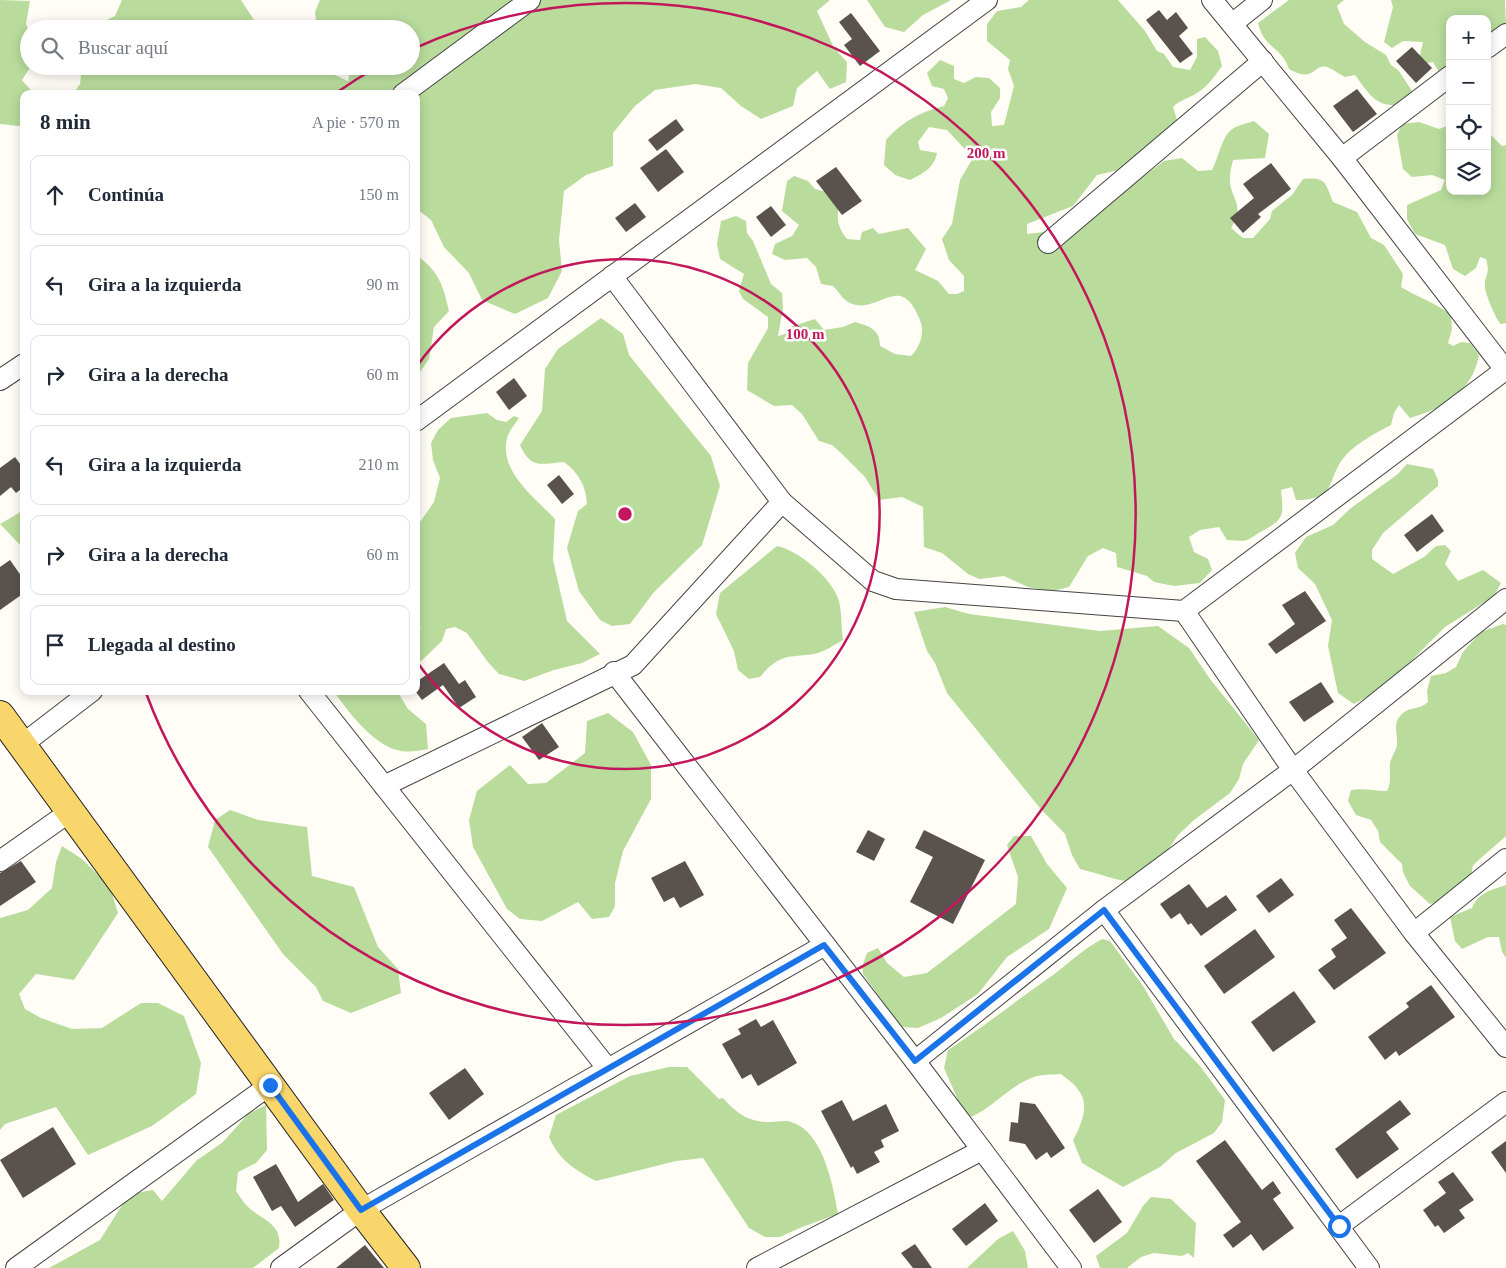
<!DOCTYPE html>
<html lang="es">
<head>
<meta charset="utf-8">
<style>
  :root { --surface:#fff; --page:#f2f2f3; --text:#1f2937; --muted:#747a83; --line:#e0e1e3 }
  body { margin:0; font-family:"Times New Roman",serif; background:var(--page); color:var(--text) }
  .controls { position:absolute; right:15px; top:15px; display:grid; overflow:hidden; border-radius:10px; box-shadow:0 2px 12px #0003 }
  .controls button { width:45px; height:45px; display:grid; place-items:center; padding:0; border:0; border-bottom:1px solid var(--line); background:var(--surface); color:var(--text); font:25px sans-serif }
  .stop { position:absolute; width:15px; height:15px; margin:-11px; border:4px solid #1a73e8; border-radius:50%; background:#fff }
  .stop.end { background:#1a73e8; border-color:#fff; box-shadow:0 1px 5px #0008 }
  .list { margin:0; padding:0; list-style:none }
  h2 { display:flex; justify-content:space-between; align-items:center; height:65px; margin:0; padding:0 20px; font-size:21px }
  h2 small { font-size:16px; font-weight:400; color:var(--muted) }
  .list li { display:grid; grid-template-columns:32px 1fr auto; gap:15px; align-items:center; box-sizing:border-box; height:80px; margin:0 10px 10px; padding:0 10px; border:1px solid var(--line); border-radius:10px }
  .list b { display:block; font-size:19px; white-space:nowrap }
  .list em { font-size:16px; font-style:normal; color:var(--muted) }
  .icon { flex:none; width:28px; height:28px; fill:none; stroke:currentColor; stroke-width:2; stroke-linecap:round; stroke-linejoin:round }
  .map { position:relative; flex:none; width:1506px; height:1268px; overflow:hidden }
  .search { position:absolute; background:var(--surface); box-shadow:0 2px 12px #0003; left:20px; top:20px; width:400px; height:55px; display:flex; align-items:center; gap:12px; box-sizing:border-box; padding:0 18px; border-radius:28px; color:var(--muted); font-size:19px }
  .panel { position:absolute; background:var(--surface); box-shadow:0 2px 12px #0003; left:20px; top:90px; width:400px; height:605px; border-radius:10px }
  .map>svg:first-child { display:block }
  .forest { fill:#b9dc9c }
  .building { fill:#5a524d }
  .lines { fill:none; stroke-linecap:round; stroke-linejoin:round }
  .street-casing { stroke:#444; stroke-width:22 }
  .primary-casing { stroke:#222; stroke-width:30 }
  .street { stroke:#fff; stroke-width:20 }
  .primary { stroke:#f9d66b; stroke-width:28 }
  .route { stroke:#1a73e8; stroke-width:6 }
  .ring { fill:none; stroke:#c2185b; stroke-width:2.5 }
  .centre { fill:#c2185b; stroke:#fff; stroke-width:2.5 }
  .ring-label { font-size:15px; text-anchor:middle; font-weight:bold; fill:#c2185b; stroke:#fff; stroke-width:5; stroke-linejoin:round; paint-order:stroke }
</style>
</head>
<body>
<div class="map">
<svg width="1506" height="1268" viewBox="0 0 1506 1268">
  <rect width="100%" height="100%" fill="#fffdf5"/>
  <g class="forest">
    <polygon points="0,0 30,1 26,24 29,32 29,66 31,66 22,80 34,94 24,94 24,125 19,126 0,124"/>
    <polygon points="122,0 241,0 260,29 95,29 97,25 115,16"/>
    <polygon points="320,0 830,0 817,11 834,48 847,62 846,82 830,89 817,71 797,88 793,106 761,119 741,106 721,88 695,84 655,90 635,106 613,133 613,166 586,175 564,191 559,240 562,271 548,298 515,314 482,300 469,273 444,247 431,220 416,208 416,94 73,94 80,84 82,66 324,66 328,72 348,81 351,66 411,66 411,29 317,29 315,12"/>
    <polygon points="867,0 951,0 923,15 904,32 885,27"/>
    <path d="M 1029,0 L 1118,0 L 1145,31 L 1157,51 L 1164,54 L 1173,67 L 1190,70 L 1197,57 L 1197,39 L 1205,37 L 1218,51 L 1222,66 C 1214,77 1208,86 1197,93 C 1188,99 1181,99 1173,107 L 1177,120 L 1162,140 L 1132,171 L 1114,171 L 1097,175 L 1073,206 L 1027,224 L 1027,234 L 1044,232 L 1135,183 L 1164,161 L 1182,158 L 1198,171 L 1212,170 C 1218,159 1222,137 1231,130 C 1237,125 1248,123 1254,121 L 1269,134 L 1265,158 L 1233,160 C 1232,165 1230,171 1230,176 C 1228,198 1247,203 1231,228 L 1243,238 L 1253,238 L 1270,219 L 1272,211 L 1292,195 L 1303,179 C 1326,177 1325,182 1333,202 L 1357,212 L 1371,238 L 1384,245 L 1403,274 L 1401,287 C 1417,297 1436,303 1451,315 L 1452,329 L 1448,343 L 1453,346 L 1461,342 L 1470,343 L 1479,355 C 1472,392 1444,408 1410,418 L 1399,405 L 1394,413 L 1391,425 C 1376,433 1358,442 1346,455 C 1325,478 1340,500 1296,500 L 1292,487 L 1281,490 C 1283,513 1286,518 1264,530 C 1244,541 1252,542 1227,540 L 1219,527 L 1200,530 L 1189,537 L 1194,552 L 1208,559 L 1212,570 L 1200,583 L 1174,586 L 1154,582 L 1147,576 L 1117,567 L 1116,553 L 1103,548 L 1088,556 L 1069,587 L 1052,591 L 1028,587 L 1004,576 L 979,579 L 968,574 L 942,553 L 924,547 L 923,507 L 902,497 L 879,500 L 865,477 L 841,453 L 832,445 L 819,441 L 802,414 L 792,405 L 774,406 L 747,390 L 748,363 L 768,328 L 768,317 L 743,299 L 739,291 L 744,274 L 720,259 L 717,244 L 721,221 L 736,216 L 746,221 L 747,233 L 753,241 L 771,284 L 782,293 L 783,308 L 778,336 L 785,334 L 790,327 L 815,319 L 824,330 L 843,327 L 855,322 C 869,326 880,329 880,346 L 895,354 L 911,356 C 920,347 925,333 920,320 C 901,273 882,310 856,305 C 843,302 841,294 833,286 L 821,284 L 816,267 L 807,258 L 785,260 L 772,254 L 775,244 L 792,236 L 799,225 L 782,211 L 787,181 L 794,176 L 808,181 L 815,189 L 834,194 C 844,213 830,217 847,239 L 860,240 L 862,232 L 873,228 L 879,234 L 908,228 L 926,249 L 915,270 L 938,281 L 949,294 L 957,294 L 964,291 L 964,276 L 949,260 L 942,239 L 952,224 L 960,180 L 973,158 L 947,130 L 929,127 L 918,142 L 920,150 L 937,153 C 934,168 924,173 910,180 L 895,175 L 884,165 L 886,140 C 903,121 920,112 944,106 L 948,98 L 944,89 L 932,86 L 927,73 L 940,60 L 954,66 L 954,79 L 964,83 L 976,77 L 989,78 L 1000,88 L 1000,98 L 991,112 L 992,126 L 1004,125 L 1014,86 L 1008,69 L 1010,60 L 987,41 L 987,24 L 997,11 L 1021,7 Z"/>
    <path d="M 1289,0 L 1344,0 L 1337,6 L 1344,24 L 1365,42 L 1386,55 L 1391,65 L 1399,71 L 1414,94 L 1403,105 C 1376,108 1370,95 1355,75 L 1345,77 C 1339,74 1333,69 1327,67 C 1313,63 1315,84 1289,69 C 1281,46 1264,49 1258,23 Z"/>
    <polygon points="1391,0 1505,0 1506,28 1487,37 1487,19 1450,19 1450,65 1446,70 1439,72 1433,62 1423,64 1419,59 1423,42 1403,41 1392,48 1384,42 1393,7"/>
    <path d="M 1419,122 L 1439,129 L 1450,125 L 1450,191 L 1487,191 L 1487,131 L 1502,146 L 1506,145 L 1506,323 L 1501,324 C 1496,320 1485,293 1485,287 C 1484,275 1491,275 1486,259 L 1480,257 L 1476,268 L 1465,276 L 1453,269 L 1445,245 L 1415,234 L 1407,219 L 1407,205 L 1441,190 L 1445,180 L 1432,175 L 1412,177 L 1403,169 L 1397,135 L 1402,124 Z"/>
    <path d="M 416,255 C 439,271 443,285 449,311 L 434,327 L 429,359 L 416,378 Z"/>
    <path d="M 601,318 L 623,334 L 629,355 L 711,456 L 720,486 L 702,545 L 654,592 L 630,624 L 612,626 L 600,620 L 579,591 L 567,548 L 578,511 L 587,504 C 586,486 579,473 564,462 C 540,464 531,469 520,445 L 542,411 L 545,369 L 558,349 Z"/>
    <path d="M 487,413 L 497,420 L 506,422 L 514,416 L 519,418 C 515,424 509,431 507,438 C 499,472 535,498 555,519 L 553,560 L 567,621 L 600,654 L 582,663 L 554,670 L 524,681 L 499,674 L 487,661 L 467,633 L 455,627 L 446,629 L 442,641 L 416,666 L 416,635 L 421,628 L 416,622 L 416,528 L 434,502 L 440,478 L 433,460 L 431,443 L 438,430 L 451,418 Z"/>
    <polygon points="1407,464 1433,469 1438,480 1438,486 1383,533 1372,550 1372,559 1393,574 1424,557 1436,546 1445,545 1451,551 1445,564 1458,581 1483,570 1501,583 1494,596 1445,627 1385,687 1354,704 1338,693 1328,646 1332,620 1315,584 1298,568 1295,553 1306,537 1333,525 1351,508 1398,474"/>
    <polygon points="24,510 24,549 0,524"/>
    <path d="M 777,546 C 798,550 833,579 839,601 C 842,613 841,628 843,640 C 834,645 824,652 814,654 C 787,658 780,653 760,677 L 749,679 L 738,670 L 734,651 L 716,614 L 720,593 Z"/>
    <path d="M 945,607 L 969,614 L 1100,631 L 1158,626 L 1189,648 L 1210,679 L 1259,740 L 1243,764 L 1239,779 L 1230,793 L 1194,820 L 1178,835 L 1168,850 L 1132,882 C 1113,880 1098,873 1080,869 L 1072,855 L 1065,834 L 1039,807 L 947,693 L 935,663 L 927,651 L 914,612 Z"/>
    <path d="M 1503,624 L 1506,625 L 1506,836 L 1473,865 L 1471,875 L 1442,901 L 1430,904 L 1410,886 L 1403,872 L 1402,864 L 1380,842 L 1378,831 L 1371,820 L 1356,815 L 1348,801 L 1351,790 C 1364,788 1374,791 1387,791 C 1392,782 1389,773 1390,764 C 1391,756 1398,750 1397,741 C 1397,731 1393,724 1401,715 C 1409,706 1420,710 1428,702 L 1427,691 L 1431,676 L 1446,673 L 1456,667 L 1463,652 L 1481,632 Z"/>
    <path d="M 334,691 L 397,691 L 408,709 L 426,724 L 428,749 C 417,751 408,753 397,750 C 374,745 346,710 334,691 Z"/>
    <polygon points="608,713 633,732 651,765 651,799 623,851 615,883 615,906 609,917 592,919 578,902 542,921 520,919 507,909 473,847 469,820 477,791 510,765 528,784 546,783 585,753 587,721"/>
    <polygon points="230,810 258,820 307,827 312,876 354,887 378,947 398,969 401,993 351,1013 323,1001 316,987 283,954 208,847 215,820"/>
    <polygon points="1014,836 1031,836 1047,864 1067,888 1049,929 1007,957 978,994 941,1018 918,1028 901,1027 863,974 862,967 867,953 878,948 887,963 904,977 927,973 1016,904 1018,877 1007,845"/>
    <polygon points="62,846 82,859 110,887 118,913 74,980 36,974 19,994 25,1009 41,1018 72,1029 102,1028 141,1003 158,1003 184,1016 201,1063 196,1094 152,1126 88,1155 56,1107 5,1124 0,1130 0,918 28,910 52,888 56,862"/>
    <path d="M 1506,885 L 1506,958 L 1502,952 L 1499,937 L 1488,937 L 1462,949 L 1455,941 L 1450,917 L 1472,908 C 1478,893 1491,890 1506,885 Z"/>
    <path d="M 1102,939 L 1110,941 L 1143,986 L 1174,1039 L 1200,1066 L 1225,1100 L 1222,1122 L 1214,1133 L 1176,1153 L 1160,1167 L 1123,1187 L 1082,1163 L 1073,1140 C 1081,1126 1090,1105 1079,1091 C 1075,1084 1067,1079 1061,1074 C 1053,1075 1042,1074 1034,1077 C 1010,1085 994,1107 971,1117 L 962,1109 L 944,1068 L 948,1050 C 982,1028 1013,1003 1046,980 C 1065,967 1081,950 1102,939 Z"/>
    <path d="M 669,1067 L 687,1067 L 719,1099 L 723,1098 C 737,1114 750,1123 772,1122 C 778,1122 786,1120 791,1122 C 823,1131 833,1185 838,1214 L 802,1227 L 780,1237 L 765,1237 L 749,1228 L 703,1158 L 676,1161 L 596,1181 C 575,1170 559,1160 549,1137 L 556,1115 L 630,1076 Z"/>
    <path d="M 266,1105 L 267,1150 L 256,1163 L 238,1172 L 236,1191 C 239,1195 242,1200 245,1204 C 260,1220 283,1222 279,1248 L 253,1268 L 49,1268 L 100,1240 L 129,1194 L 153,1190 L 162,1201 L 196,1161 L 223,1142 L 248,1114 Z"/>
    <polygon points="1151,1197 1171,1199 1196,1223 1194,1258 1188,1253 1182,1256 1154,1253 1141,1257 1127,1268 1100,1268 1096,1256 1127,1233 1143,1206"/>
    <polygon points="1013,1231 1025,1251 1028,1268 967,1268 998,1239"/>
  </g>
  <g class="building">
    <polygon points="1159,10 1167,20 1176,12 1188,28 1179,36 1193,54 1180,63 1146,20"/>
    <polygon points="851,13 880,51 860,66 844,45 852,39 839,22"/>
    <polygon points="1412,47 1432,68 1416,83 1396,61"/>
    <polygon points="1357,89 1377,114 1353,132 1333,106"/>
    <polygon points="676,119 684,130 657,151 648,140"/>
    <polygon points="666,149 684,172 658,192 640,168"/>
    <polygon points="1271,163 1291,189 1258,214 1261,217 1243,233 1230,218 1254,198 1243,184"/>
    <polygon points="836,167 862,201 842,215 816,181"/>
    <polygon points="635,203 646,217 626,232 615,218"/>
    <polygon points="771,206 786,225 771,237 756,217"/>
    <polygon points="514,378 527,396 509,410 496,392"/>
    <polygon points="15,457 24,469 24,487 16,493 11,487 0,496 0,468"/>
    <polygon points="559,475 574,494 562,504 547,485"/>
    <polygon points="1432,514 1444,531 1417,552 1404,535"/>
    <polygon points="10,560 24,580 24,593 0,610 0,567"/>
    <polygon points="1305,591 1326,621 1276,654 1268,644 1295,624 1282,605"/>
    <polygon points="444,663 459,684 465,680 476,697 459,708 443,685 422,700 416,692 416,682"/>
    <polygon points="1321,682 1334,702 1304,722 1289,702"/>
    <polygon points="542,723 559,747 539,760 522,737"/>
    <polygon points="868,830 885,839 874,861 856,852"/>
    <polygon points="924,830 985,860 953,924 910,902 933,857 915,848"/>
    <polygon points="21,861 36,882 0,906 0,873"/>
    <polygon points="685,861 704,895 680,908 674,897 664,902 651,878"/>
    <polygon points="1281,878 1294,895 1269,913 1256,896"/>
    <polygon points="1189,884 1207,908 1226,895 1237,910 1201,936 1191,923 1188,925 1180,913 1171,919 1160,904"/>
    <polygon points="1351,908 1386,953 1334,990 1318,970 1336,957 1331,949 1347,938 1334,920"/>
    <polygon points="1255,929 1275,957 1224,994 1204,966"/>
    <polygon points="1431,985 1455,1017 1399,1056 1396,1051 1385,1060 1368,1037 1409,1007 1406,1003"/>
    <polygon points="1294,991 1316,1022 1273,1052 1251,1022"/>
    <polygon points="756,1019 761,1027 773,1020 797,1063 758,1086 751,1074 742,1079 722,1044 741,1034 738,1029"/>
    <polygon points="465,1068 484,1094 449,1120 429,1093"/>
    <polygon points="842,1100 853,1121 886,1104 899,1131 881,1140 884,1147 874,1152 880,1162 857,1174 853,1166 851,1168 821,1111"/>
    <polygon points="1400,1100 1411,1114 1386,1132 1399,1149 1357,1179 1335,1149"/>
    <polygon points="1020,1102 1035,1104 1065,1148 1051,1158 1047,1152 1036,1160 1025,1144 1009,1141 1011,1122 1018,1123"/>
    <polygon points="53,1127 76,1164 23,1198 0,1160"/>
    <polygon points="1225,1140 1262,1190 1273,1181 1281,1193 1273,1199 1294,1228 1263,1251 1251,1234 1233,1248 1223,1235 1241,1222 1196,1161"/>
    <polygon points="1506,1141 1506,1173 1491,1152"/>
    <polygon points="276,1164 298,1202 323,1184 334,1200 295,1227 281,1206 272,1211 253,1177"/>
    <polygon points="1453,1172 1474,1200 1459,1210 1465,1218 1444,1233 1438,1225 1435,1227 1423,1210 1446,1193 1438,1182"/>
    <polygon points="1098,1189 1122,1222 1094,1243 1069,1210"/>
    <polygon points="985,1203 998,1221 966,1246 952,1229"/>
    <polygon points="915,1244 932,1268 913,1268 901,1253"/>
    <polygon points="365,1245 384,1268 336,1268"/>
  </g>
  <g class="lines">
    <defs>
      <g id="street">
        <polyline points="1212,0 1342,158 1506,371"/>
        <polyline points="1232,24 1262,0"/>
        <polyline points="1487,48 1506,34"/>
        <polyline points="403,94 530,0"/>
        <polyline points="1342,158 1450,76"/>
        <polyline points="1048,243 1263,61"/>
        <polyline points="612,276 782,502 873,581 896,589 1184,611 1505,370"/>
        <polyline points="0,380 24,364"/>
        <polyline points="416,421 987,0"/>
        <polyline points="1184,611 1293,770 1414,933 1506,1047"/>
        <polyline points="614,672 915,1061 1071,1268"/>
        <polyline points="309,691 608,1069"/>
        <polyline points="23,744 92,691"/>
        <polyline points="384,786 633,665 782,502"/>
        <polyline points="0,861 71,811"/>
        <polyline points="1104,910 1369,1268"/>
        <polyline points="1414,933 1506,859"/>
        <polyline points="915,1061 1104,910 1293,770 1506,599"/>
        <polyline points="1339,1226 1506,1102"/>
        <polyline points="16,1268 270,1085"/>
        <polyline points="281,1268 361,1210 825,945"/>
        <polyline points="757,1268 982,1150"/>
      </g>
      <polyline id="primary" points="0,715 361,1210 406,1268"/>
    </defs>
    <use href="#street" class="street-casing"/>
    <use href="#primary" class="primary-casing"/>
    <use href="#street" class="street"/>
    <use href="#primary" class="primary"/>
  </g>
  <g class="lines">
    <polyline class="route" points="270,1085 361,1210 824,945 915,1061 1104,910 1339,1226"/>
  </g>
  <g class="ring">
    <path d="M417 366A255 255 0 1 1 417 662"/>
    <path d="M336 93A511 511 0 0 1 377 67M413 49A511 511 0 1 1 146 693"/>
  </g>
  <circle cx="625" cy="514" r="8" class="centre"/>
  <g class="ring-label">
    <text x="986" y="158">200 m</text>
    <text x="805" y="339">100 m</text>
  </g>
</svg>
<div class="controls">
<button>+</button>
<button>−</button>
<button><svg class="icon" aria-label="locate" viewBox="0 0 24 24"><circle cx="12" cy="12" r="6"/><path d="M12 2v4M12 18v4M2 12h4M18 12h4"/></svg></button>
<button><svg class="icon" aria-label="layers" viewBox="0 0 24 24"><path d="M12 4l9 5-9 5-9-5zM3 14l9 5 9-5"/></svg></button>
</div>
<div class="stop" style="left:1339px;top:1226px"></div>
<div class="stop end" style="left:270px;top:1085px"></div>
<div class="search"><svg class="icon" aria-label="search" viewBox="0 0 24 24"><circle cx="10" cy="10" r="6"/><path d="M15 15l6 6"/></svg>Buscar aquí</div>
<section class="panel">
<h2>8 min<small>A pie · 570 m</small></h2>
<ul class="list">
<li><svg class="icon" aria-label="ahead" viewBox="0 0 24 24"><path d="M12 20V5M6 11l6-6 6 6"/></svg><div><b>Continúa</b></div><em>150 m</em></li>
<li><svg class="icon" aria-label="left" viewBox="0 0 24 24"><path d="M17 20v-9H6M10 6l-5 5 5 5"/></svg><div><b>Gira a la izquierda</b></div><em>90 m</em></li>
<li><svg class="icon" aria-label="right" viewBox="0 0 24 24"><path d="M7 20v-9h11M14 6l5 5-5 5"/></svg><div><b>Gira a la derecha</b></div><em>60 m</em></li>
<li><svg class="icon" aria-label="left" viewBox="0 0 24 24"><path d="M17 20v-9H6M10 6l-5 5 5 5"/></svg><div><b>Gira a la izquierda</b></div><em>210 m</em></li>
<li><svg class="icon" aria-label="right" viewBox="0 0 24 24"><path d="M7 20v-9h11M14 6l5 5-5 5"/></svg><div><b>Gira a la derecha</b></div><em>60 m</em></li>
<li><svg class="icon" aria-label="arrive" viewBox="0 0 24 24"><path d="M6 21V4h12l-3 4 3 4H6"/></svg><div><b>Llegada al destino</b></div></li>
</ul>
</section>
</div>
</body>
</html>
